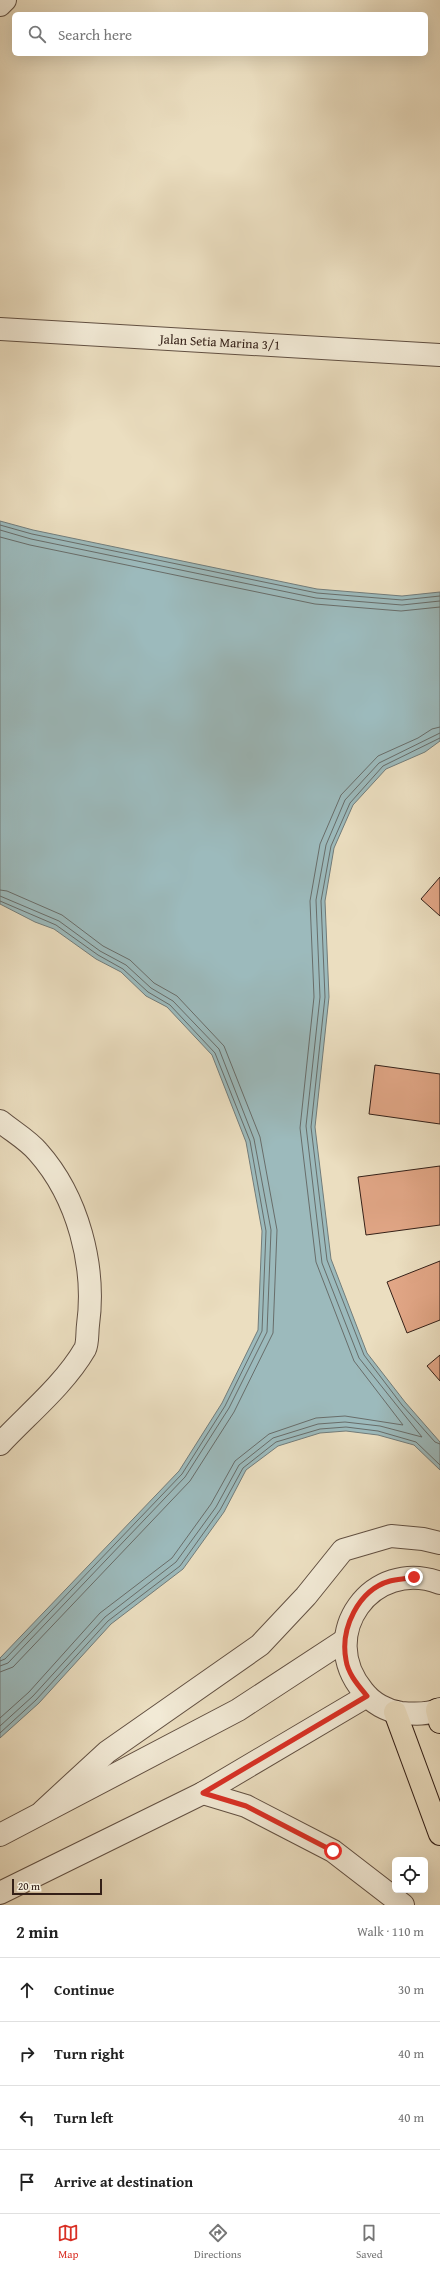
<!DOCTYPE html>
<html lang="en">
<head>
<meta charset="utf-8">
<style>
  :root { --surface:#fff; --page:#f2f2f2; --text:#222; --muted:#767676; --line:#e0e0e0; --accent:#d93025 }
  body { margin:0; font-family:"Gentium Book Plus",serif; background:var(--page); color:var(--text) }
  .controls { position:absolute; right:12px; bottom:12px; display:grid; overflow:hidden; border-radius:6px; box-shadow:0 4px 16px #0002 }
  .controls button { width:36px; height:36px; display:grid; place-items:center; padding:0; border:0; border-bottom:1px solid var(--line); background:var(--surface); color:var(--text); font:20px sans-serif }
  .scale { position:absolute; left:12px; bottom:10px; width:90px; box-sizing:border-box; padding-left:4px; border:2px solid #342018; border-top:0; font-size:11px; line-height:14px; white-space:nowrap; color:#342018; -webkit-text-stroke:3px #f2ead6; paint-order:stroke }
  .stop { position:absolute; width:12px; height:12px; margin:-9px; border:3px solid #d93025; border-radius:50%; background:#fff }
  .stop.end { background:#d93025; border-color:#fff; box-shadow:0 1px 4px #0008 }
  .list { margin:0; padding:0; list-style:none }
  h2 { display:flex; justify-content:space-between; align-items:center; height:52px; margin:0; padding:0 16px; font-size:17px }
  h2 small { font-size:13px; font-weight:400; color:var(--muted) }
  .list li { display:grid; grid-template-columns:26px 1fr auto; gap:12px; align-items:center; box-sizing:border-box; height:64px; padding:0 16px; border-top:1px solid var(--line) }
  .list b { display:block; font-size:15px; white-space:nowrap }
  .list em { font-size:13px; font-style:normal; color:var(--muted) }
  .icon { flex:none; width:22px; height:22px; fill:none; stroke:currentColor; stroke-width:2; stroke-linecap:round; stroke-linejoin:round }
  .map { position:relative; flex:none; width:440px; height:1905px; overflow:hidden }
  .search { position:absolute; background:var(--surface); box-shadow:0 4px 16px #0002; left:12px; right:12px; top:12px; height:44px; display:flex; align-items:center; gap:10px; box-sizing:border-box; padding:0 14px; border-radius:6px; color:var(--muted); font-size:15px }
  .sheet { height:308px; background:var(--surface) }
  nav { display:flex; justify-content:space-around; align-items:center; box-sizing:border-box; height:56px; border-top:1px solid var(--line); background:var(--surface); font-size:11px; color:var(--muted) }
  nav a { display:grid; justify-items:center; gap:2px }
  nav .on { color:var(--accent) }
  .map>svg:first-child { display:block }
  .water { fill:#9cbabc; stroke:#727c7a }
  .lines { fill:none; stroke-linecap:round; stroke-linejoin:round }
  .shore { stroke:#686d6a; stroke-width:1 }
  .building { fill:#e1a686; stroke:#342018 }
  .minor-casing { stroke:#625042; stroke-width:24 }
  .highway-casing { stroke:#342018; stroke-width:24 }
  .minor { stroke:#f2ead6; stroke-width:22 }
  .highway { stroke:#ebdec0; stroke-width:22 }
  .route { stroke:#d93025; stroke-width:5 }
  .labels { text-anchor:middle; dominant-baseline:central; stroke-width:3; stroke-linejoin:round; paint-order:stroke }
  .street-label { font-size:13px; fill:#342018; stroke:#f2ead6 }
</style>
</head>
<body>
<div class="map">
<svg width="440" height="1905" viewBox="0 0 440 1905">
  <rect width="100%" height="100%" fill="#ebdec0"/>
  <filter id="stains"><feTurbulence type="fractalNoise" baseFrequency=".005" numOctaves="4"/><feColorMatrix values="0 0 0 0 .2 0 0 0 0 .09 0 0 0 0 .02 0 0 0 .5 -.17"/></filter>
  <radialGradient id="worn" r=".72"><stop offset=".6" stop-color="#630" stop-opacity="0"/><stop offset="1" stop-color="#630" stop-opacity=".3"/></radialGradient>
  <polygon class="water" points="0,521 33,530 317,589 402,596 440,592 440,741 425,752 386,769 353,805 334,848 325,901 329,997 315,1127 331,1259 367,1353 405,1402 440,1442 440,1470 414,1445 378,1435 346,1431 320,1433 278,1446 246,1470 224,1512 183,1569 111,1624 39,1703 0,1738 0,1658 179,1471 222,1403 258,1330 262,1231 246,1142 212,1055 167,1007 146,996 121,972 96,959 54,929 35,922 0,904"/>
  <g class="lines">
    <g class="shore">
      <polyline points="0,525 32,534 317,593 402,600 440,596"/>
      <polyline points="0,530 31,539 316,598 402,605 440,601"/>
      <polyline points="0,537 30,545 315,604 401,611 440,607"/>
      <polyline points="440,738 383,766 350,803 331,846 321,901 325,997 311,1127 327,1260 364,1355 402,1405 435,1442 440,1444"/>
      <polyline points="0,890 7,891 62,915 103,946 130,960 154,983 177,996 224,1046 260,1137 277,1230 273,1333 234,1412 190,1481 13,1667 0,1672"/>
      <polyline points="0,896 59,921 100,951 126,965 151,988 173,1001 219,1049 254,1139 271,1230 267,1332 229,1408 185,1477 8,1663 0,1666"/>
      <polyline points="0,901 56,925 98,955 123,969 148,992 170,1005 215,1053 250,1141 266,1231 262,1331 225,1406 182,1474 5,1659 0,1661"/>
      <polyline points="0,1718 29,1692 100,1613 172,1558 211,1504 235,1461 269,1434 316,1418 345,1416 403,1425 354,1361 316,1262 300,1128 314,997 310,901 320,844 341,795 378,756 418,738 432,729 440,727"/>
      <polyline points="0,1726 33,1696 105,1617 176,1562 216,1507 239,1465 273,1438 318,1424 345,1422 380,1426 422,1437 359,1358 322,1263 306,1126 320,997 316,900 326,845 345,800 379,763 440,733"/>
      <polyline points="0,1733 36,1700 108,1621 180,1566 220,1510 243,1468 276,1442 320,1429 346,1427 378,1431 416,1442 440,1465"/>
    </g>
  </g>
  <g class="building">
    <polygon points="440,877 440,916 421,899"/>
    <polygon points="375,1065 440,1074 440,1124 369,1114"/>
    <polygon points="440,1166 440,1225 366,1235 358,1177"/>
    <polygon points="440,1261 440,1320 407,1333 387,1282"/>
    <polygon points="440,1355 440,1381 427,1366"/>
  </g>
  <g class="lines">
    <defs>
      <g id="minor">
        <polyline points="0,5 5,0"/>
        <polyline points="0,329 440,355"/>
        <path d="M 0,1121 C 12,1131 28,1140 38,1152 C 78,1197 96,1266 88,1325 C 87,1332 88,1343 85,1349 C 64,1385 28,1414 0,1444"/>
        <path d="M 440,1583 C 372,1557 316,1635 363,1691 C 372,1703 387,1711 401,1713 C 414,1714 429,1715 440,1709"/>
        <polyline points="203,1793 246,1806 333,1851 403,1905"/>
        <polyline points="43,1811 107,1752 260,1645 306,1596 343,1550 391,1536 423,1539 440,1543"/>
        <polyline points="0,1835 238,1710 345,1640"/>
        <polyline points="0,1893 203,1793 367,1696"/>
      </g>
      <g id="highway">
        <polyline points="437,1710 440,1722"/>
        <polyline points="395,1712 440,1834"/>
      </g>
    </defs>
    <use href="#minor" class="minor-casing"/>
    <use href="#highway" class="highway-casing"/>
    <use href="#minor" class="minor"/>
    <use href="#highway" class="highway"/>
  </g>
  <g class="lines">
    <path class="route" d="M 333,1851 L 246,1806 L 203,1793 L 367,1696 C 358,1685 348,1674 346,1660 C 340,1629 358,1590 390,1581 C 398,1579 406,1579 414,1577"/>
  </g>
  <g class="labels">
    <g class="street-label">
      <text transform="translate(220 342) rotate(3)">Jalan Setia Marina 3/1</text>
    </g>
  </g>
  <rect width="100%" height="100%" filter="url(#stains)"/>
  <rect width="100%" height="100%" fill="url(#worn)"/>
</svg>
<div class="controls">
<button><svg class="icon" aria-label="locate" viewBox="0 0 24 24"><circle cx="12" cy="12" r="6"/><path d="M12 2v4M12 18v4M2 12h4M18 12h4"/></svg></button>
</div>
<div class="scale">20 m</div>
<div class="stop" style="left:333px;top:1851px"></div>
<div class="stop end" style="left:414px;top:1577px"></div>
<div class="search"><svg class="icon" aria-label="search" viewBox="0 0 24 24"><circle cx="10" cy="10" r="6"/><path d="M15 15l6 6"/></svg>Search here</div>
</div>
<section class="sheet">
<h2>2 min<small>Walk · 110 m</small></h2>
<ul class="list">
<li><svg class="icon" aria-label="ahead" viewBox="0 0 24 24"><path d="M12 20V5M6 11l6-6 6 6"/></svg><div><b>Continue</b></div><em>30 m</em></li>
<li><svg class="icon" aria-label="right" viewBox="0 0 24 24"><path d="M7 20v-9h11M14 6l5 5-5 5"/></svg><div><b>Turn right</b></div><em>40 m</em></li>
<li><svg class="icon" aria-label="left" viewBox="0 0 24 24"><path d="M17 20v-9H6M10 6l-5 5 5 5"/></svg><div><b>Turn left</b></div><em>40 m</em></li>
<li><svg class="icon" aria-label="arrive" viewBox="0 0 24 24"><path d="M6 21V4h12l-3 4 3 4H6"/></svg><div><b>Arrive at destination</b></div></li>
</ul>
</section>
<nav>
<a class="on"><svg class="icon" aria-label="map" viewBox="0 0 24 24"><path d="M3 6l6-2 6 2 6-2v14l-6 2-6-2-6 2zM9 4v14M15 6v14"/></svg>Map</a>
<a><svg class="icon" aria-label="directions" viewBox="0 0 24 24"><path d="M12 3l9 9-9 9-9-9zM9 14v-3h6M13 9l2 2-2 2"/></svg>Directions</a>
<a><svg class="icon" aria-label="saved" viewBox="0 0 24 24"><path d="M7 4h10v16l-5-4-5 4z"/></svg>Saved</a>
</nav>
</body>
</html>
